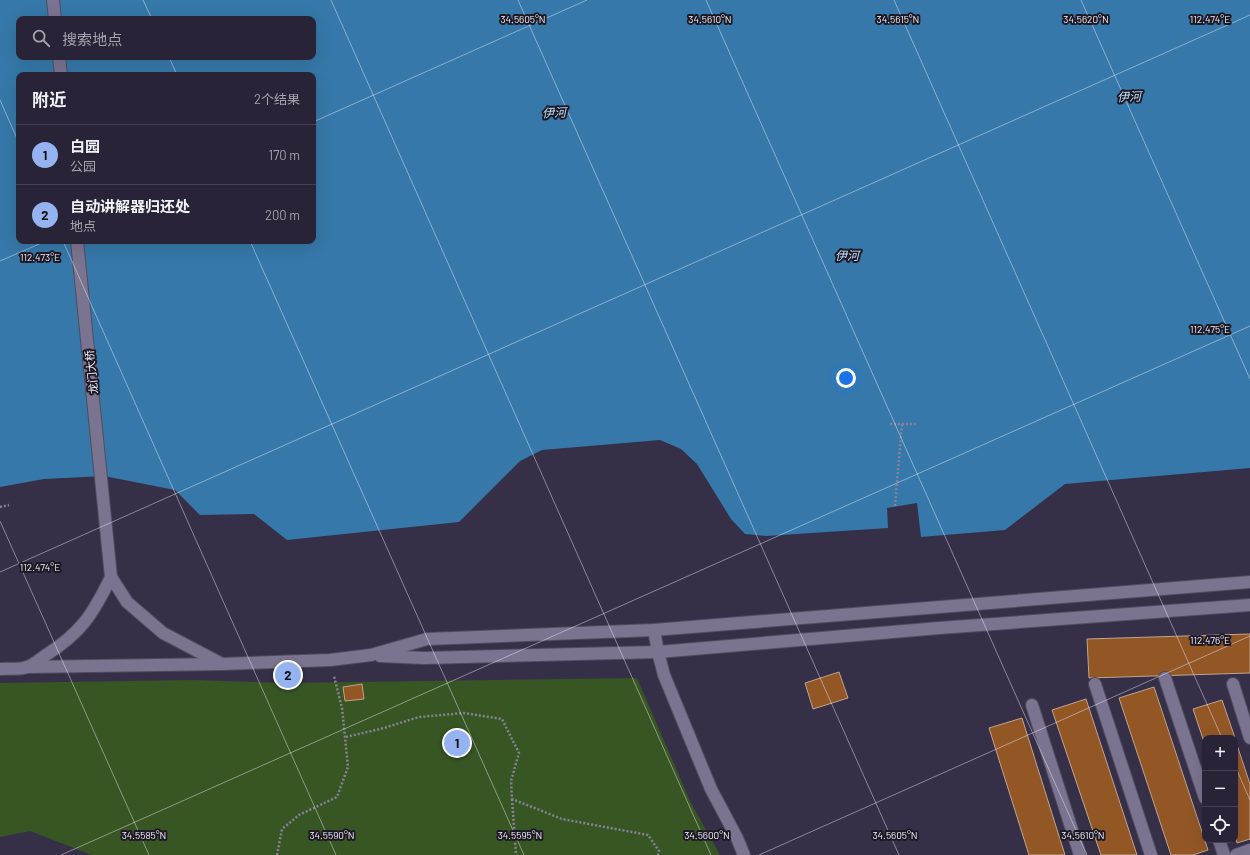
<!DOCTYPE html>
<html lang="zh">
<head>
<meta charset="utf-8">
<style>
  :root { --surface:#282336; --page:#302b3e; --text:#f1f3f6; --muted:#a5a4ad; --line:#444051; --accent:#95b2f1 }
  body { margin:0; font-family:Barlow,"Noto Sans SC",sans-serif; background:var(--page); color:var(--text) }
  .controls { position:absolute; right:12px; bottom:12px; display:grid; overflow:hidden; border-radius:8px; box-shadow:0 4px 16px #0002 }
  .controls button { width:36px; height:36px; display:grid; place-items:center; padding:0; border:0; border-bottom:1px solid var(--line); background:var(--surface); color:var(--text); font:20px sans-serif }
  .you { position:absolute; left:846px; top:378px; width:14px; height:14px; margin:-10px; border:3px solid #fff; border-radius:50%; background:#1a73e8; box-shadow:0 0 0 6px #1a73e833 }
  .badge { display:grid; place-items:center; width:26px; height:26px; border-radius:50%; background:var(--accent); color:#111; font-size:13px; font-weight:700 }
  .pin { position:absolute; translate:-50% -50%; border:2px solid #fff; box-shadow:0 1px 4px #0006 }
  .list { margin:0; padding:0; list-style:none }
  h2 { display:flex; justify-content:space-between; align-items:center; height:52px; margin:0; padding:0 16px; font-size:17px }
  h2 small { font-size:13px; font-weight:400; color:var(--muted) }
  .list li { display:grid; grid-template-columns:26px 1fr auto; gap:12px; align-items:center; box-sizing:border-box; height:60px; padding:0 16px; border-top:1px solid var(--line) }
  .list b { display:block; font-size:15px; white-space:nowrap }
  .list p { margin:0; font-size:13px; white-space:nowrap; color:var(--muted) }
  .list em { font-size:13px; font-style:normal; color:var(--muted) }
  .icon { flex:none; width:22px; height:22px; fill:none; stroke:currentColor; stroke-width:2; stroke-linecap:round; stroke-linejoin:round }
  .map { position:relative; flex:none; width:1250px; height:855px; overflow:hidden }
  .search { position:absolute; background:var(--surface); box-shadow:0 4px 16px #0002; left:16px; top:16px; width:300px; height:44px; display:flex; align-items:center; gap:10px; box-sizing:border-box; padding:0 14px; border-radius:8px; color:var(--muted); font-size:15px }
  .panel { position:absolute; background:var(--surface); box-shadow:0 4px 16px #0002; left:16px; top:72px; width:300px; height:172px; border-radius:8px }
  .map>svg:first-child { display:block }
  .green { fill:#375623 }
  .water { fill:#3678a9; fill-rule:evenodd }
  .building { fill:#935726; stroke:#c1a490 }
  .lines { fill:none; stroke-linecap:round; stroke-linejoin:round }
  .service-casing { stroke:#514b5f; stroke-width:14 }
  .minor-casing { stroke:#514b5f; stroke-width:14 }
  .secondary-casing { stroke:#514b5f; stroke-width:14 }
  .path { stroke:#888296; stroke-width:2.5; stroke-dasharray:2 2; stroke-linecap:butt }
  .service { stroke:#7b7490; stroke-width:12 }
  .minor { stroke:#7b7490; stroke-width:12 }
  .secondary { stroke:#7b7490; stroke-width:12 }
  .ticks { fill:none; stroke:#f4f1fe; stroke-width:1; stroke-opacity:0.45 }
  .labels { text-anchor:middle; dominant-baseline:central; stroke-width:4; stroke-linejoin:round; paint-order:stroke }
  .street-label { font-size:11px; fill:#f4f1fe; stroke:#1c1924 }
  .water-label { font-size:12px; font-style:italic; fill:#c1e2ff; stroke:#1c1924 }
  .ticks-label { font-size:10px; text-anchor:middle; fill:#f4f1fe; stroke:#1c1924; stroke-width:4; stroke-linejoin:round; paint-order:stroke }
</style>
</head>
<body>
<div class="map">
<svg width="1250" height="855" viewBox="0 0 1250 855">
  <rect width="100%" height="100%" fill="#362f48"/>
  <polygon class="green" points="637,678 691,803 720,855 92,855 30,831 0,837 0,683 193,680 283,683"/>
  <path class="water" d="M 0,0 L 1250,0 L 1250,468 L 1065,484 L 1005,530 L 921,537 L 917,503 L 887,508 L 888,528 L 766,536 L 745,534 L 731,519 L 697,464 L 681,449 L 660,440 L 542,450 L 520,461 L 459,522 L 287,540 L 254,514 L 200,515 L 175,490 L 104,476 L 44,479 L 0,487 ZM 19,19 L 313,19 L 313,57 L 19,57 ZM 19,75 L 313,75 L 313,241 L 19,241 Z"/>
  <g class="building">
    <polygon points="1250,634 1250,673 1089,678 1087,639"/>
    <polygon points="291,672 292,676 285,678 284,674"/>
    <polygon points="839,672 848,698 813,709 805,683"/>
    <polygon points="362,684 364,699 345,701 343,687"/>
    <polygon points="1154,687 1208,850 1193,855 1171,855 1119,698"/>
    <polygon points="1086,699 1137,855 1101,855 1052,710"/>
    <polygon points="1222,700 1235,738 1205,738 1205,745 1193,709"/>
    <polygon points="1022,718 1065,855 1029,855 989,728"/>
    <polygon points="1235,739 1250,784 1250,839 1237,843 1235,836"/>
  </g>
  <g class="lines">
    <defs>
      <g id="service">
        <polyline points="654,630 658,652 664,675 711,789 737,838 744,855"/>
        <polyline points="1165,678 1205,798"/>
        <polyline points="1095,684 1151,855"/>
        <polyline points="1233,684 1250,738"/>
        <polyline points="1032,705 1080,855"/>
        <polyline points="1219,840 1224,855"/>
        <polyline points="1236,855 1250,850"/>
      </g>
      <g id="minor">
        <polyline points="53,0 55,19"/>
        <polyline points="59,57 61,75"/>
        <polyline points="77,241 111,577 127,602 163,633 222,664"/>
        <polyline points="27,667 222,664 330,660 371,655"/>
        <path d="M 0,669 C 8,668 20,670 27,667 C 34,665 40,659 46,655 C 81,633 93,614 111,577"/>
      </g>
      <g id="secondary">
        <polyline points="371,655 427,639 654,630 1250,582"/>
        <polyline points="380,656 424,658 658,652 939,628 1250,605"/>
      </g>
    </defs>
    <use href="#service" class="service-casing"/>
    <use href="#minor" class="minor-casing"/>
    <use href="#secondary" class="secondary-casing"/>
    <g class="path">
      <polyline points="890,424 917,424"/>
      <polyline points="895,506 902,424"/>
      <polyline points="0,507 9,505"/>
      <polyline points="346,737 384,728 419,717 464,713 502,719 519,753 511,781 512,799 562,819 648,835 659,851 658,855"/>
      <polyline points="512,799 516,855"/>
      <polyline points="277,855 282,829 299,815 337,797 348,767 342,708 334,676"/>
    </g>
    <use href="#service" class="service"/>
    <use href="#minor" class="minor"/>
    <use href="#secondary" class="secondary"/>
  </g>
  <path class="ticks" d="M 143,0 L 152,19M 331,0 L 711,855M 518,0 L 899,855M 706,0 L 1087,855M 894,0 L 1222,738M 1081,0 L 1250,379M 169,57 L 177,75M 0,100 L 19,143M 313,122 L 587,0M 63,241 L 336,855M 250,241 L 524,855M 0,261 L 46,241M 0,521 L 149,855M 0,572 L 1250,15M 1235,766 L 1250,800M 61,855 L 1250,326M 759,855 L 1250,636"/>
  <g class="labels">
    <g class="street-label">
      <text transform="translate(91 372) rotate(-96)">龙门大桥</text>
    </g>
    <g class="water-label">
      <text transform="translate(1129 96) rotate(-2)">伊河</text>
      <text transform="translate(554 112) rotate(-2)">伊河</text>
      <text x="847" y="255">伊河</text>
    </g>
  </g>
  <g class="ticks-label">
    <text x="523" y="23">34.5605°N</text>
    <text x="710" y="23">34.5610°N</text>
    <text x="898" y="23">34.5615°N</text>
    <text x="1086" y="23">34.5620°N</text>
    <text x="1210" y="23">112.474°E</text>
    <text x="40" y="261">112.473°E</text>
    <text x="1210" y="333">112.475°E</text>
    <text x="40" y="571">112.474°E</text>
    <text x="1210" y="644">112.476°E</text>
    <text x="144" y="839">34.5585°N</text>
    <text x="332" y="839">34.5590°N</text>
    <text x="520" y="839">34.5595°N</text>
    <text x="707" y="839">34.5600°N</text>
    <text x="895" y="839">34.5605°N</text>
    <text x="1083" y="839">34.5610°N</text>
  </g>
</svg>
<div class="controls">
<button>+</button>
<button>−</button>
<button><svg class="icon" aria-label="locate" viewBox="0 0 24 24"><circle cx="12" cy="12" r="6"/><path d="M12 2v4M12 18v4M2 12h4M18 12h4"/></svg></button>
</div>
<div class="you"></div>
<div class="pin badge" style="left:457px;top:743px">1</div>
<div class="pin badge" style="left:288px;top:675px">2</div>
<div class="search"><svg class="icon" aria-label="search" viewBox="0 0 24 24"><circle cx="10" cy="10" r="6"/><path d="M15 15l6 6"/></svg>搜索地点</div>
<section class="panel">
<h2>附近<small>2个结果</small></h2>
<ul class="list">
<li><span class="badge">1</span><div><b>白园</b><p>公园</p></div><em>170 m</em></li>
<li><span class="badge">2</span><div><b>自动讲解器归还处</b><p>地点</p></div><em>200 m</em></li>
</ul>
</section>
</div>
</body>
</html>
